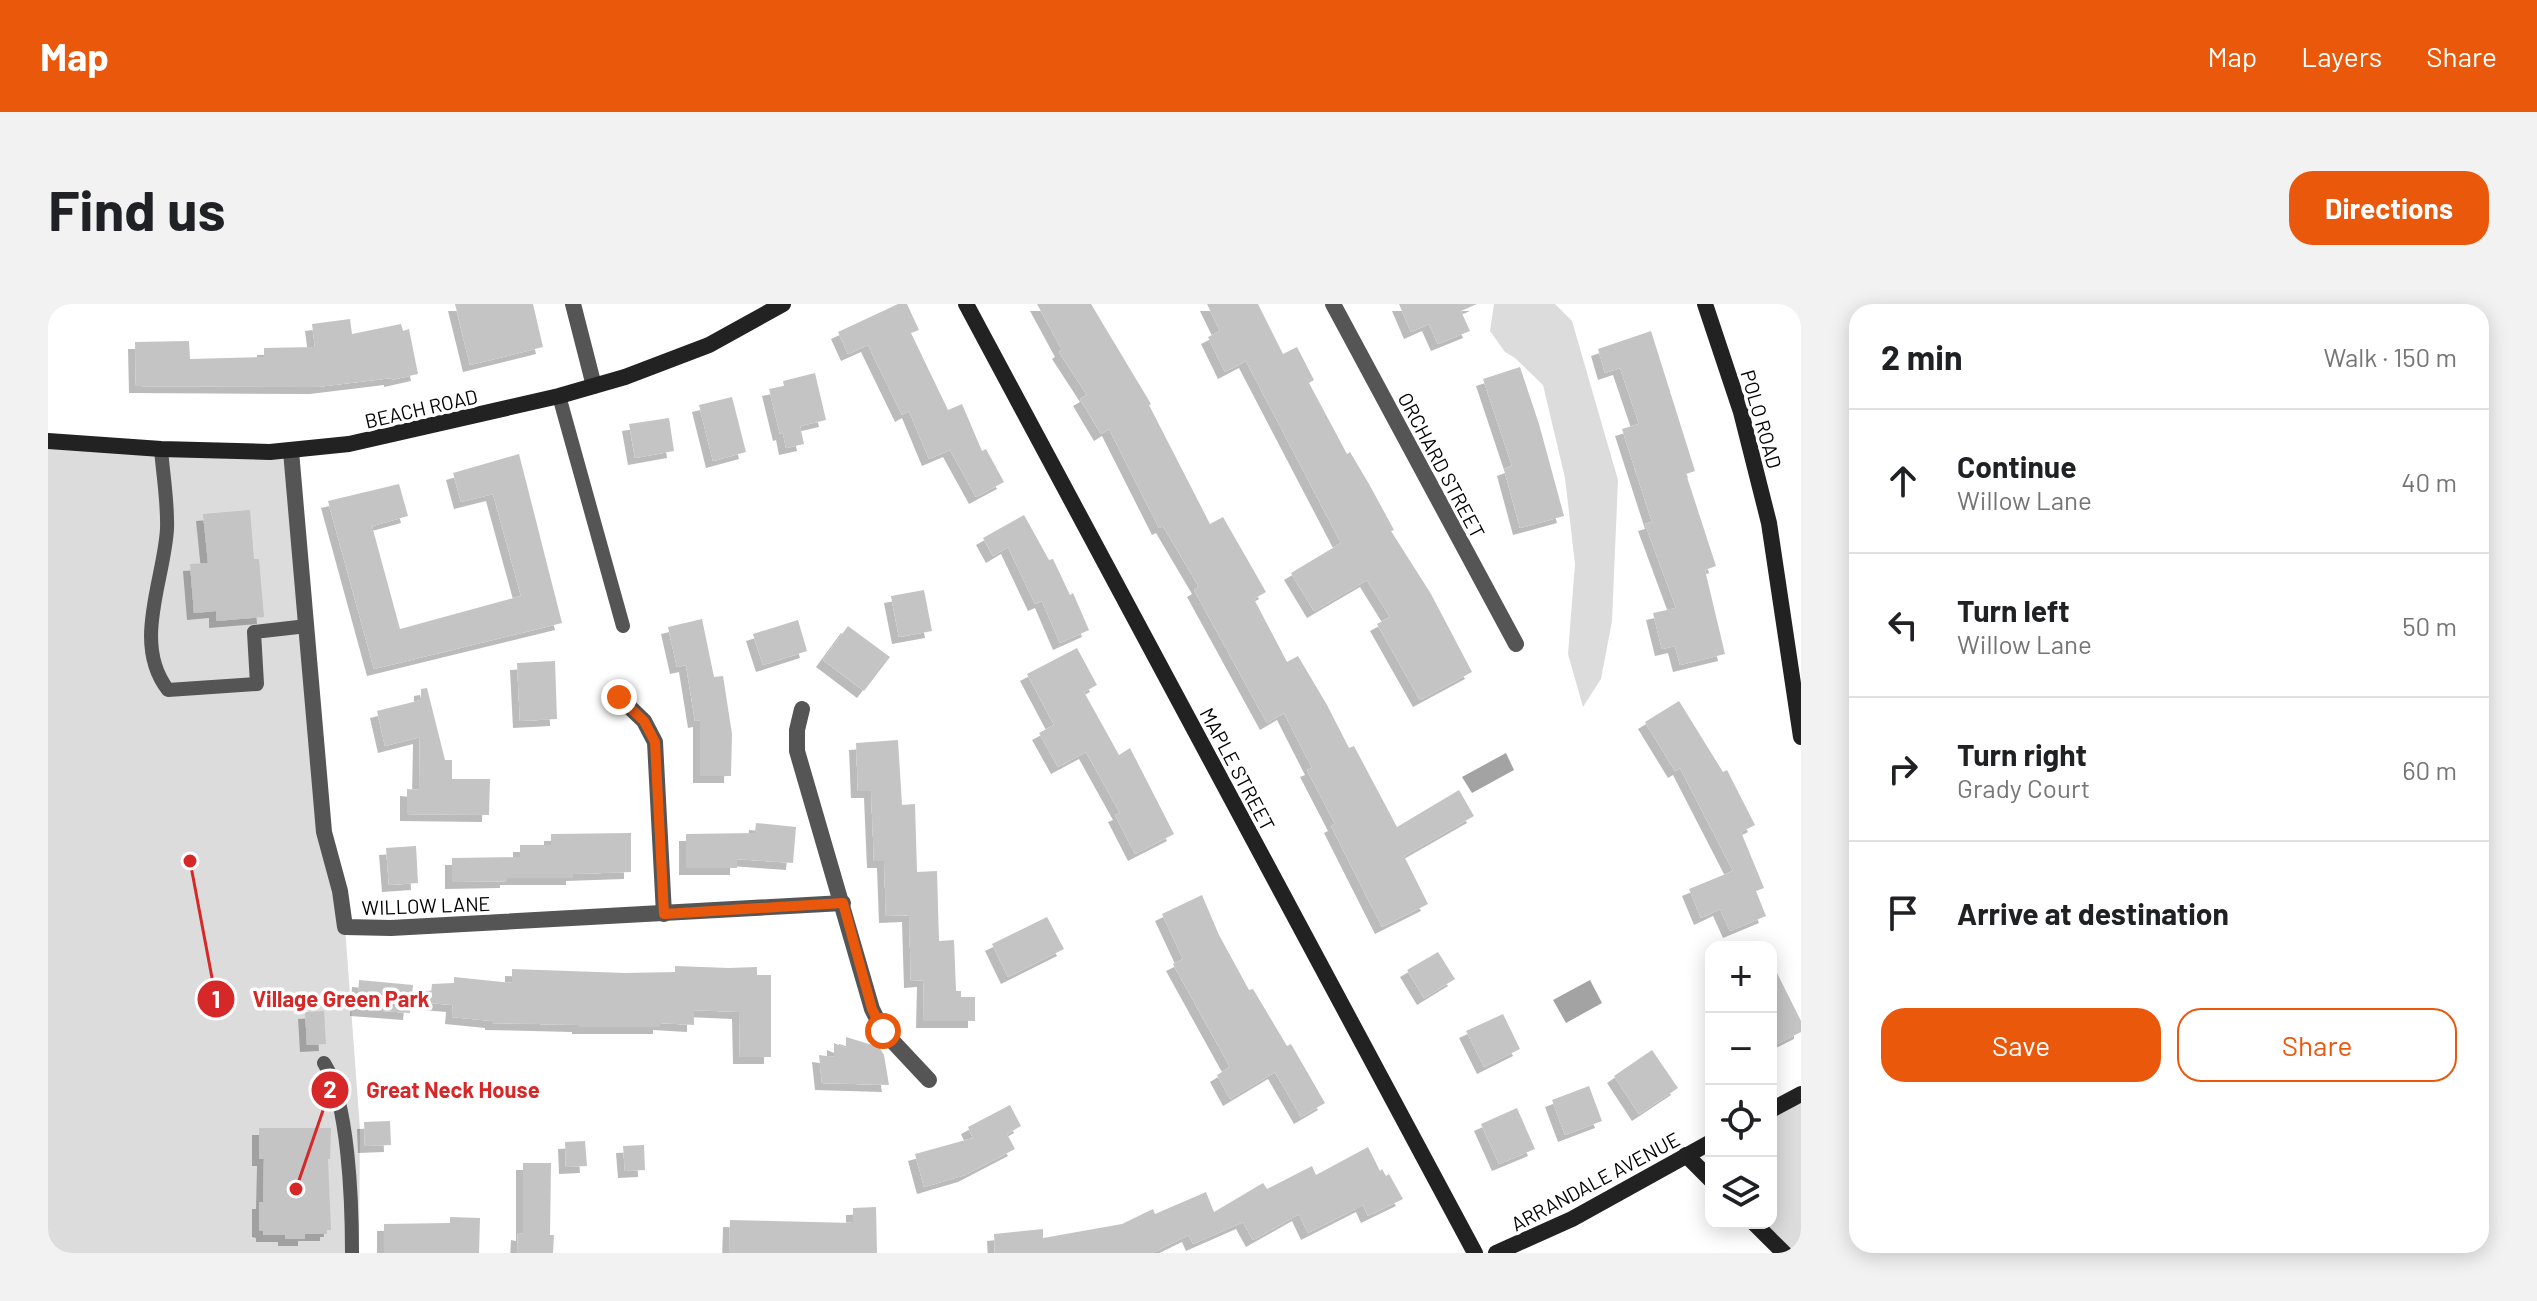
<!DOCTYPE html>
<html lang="en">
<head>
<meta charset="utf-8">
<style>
  :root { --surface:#fff; --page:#f2f2f2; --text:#202124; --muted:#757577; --line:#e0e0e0; --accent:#ea580c }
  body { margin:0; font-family:Barlow,sans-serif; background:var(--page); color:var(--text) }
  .controls { position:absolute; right:24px; bottom:24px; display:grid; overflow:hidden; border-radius:16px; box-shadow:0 4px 20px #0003 }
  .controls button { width:72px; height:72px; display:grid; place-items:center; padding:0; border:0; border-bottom:2px solid var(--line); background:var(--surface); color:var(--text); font:40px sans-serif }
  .stop { position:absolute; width:24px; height:24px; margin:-18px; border:6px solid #ea580c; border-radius:50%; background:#fff }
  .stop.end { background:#ea580c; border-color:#fff; box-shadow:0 2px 8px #0008 }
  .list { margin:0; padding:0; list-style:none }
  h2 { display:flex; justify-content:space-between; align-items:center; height:104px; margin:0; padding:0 32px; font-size:34px }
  h2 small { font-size:26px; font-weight:400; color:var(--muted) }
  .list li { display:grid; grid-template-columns:52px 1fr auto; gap:24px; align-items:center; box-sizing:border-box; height:144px; padding:0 32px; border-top:2px solid var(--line) }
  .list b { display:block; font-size:30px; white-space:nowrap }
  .list p { margin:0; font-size:26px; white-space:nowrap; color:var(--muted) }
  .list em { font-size:26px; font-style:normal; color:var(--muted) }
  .actions { display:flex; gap:16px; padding:24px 32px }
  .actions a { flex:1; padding:18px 0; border:2px solid var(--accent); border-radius:24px; text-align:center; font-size:28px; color:var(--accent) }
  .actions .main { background:var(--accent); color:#fff }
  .icon { flex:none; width:44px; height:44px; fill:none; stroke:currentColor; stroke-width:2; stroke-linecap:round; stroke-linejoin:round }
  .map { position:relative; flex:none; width:1753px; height:949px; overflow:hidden; border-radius:24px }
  header { display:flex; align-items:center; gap:48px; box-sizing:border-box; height:112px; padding:0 40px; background:var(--accent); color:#fff }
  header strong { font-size:38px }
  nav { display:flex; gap:44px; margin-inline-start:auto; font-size:28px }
  .intro { display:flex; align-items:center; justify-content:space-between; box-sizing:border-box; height:192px; padding:0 48px }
  h1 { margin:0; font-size:56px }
  .button { padding:20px 36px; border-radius:24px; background:var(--accent); color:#fff; font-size:28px; font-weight:700 }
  main { display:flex; gap:48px; padding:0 48px }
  aside { flex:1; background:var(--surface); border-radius:24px; box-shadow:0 4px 20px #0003 }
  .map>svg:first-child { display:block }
  .green { fill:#dcdcdc }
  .water { fill:#a3a3a3 }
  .building { fill:#c4c4c4; filter:url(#shadow) }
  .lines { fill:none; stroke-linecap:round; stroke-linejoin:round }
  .lane { stroke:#555; stroke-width:14 }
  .street { stroke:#555; stroke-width:16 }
  .secondary { stroke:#222; stroke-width:16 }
  .route { stroke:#ea580c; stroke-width:10 }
  .labels { text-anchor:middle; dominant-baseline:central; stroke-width:7; stroke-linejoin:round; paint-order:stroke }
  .street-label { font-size:20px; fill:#000; stroke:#fff }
  .leader { fill:none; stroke:#d62828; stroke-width:3 }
  .callout-dot { fill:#d62828; stroke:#fff; stroke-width:3 }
  .mark-label { font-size:24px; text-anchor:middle; font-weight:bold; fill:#fff }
  .callout-label { font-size:22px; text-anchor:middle; font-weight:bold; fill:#d62828; stroke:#fff; stroke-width:7; stroke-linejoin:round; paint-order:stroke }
</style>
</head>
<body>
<header>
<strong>Map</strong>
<nav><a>Map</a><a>Layers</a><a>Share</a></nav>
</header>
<div class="intro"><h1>Find us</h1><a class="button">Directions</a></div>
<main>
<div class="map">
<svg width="1753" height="949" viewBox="0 0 1753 949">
  <defs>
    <filter id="shadow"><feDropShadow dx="-7" dy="7" stdDeviation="0" flood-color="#0004"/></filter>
  </defs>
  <rect width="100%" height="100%" fill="#fff"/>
  <g class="green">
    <polygon points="1446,0 1507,0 1524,17 1570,176 1564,317 1553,375 1535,403 1520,350 1527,260 1517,174 1495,81 1467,54 1457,48 1442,27"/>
    <polygon points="0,137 243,144 276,528 297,623 312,825 311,949 0,949"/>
    <polygon points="1753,790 1753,949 1736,949 1706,919 1723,919 1723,806"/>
  </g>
  <g class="water">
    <polygon points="1458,449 1466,466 1424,489 1414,473"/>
    <polygon points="1542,676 1554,699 1518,719 1505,696"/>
  </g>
  <g class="building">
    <polygon points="407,0 485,0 495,43 422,61"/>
    <polygon points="850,0 859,0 871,26 863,29 900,106 914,100 934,147 938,145 956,178 928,193 902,146 881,155 861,107 854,111 820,41 800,50 790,28"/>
    <polygon points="989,0 1043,0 1103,100 1101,101 1162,220 1175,213 1218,288 1206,295 1239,358 1250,352 1279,401 1301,444 1306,442 1349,523 1411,486 1426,512 1356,552 1380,600 1334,623 1283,522 1287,520 1259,466 1264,464 1236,409 1219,419 1146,286 1151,283 1115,222 1111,224 1061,125 1053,130 1032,95 1039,91 1011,48 1014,46"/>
    <polygon points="1159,0 1210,0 1235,50 1249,43 1266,76 1261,79 1299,150 1302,148 1321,180 1346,226 1343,227 1383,290 1424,368 1372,396 1329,320 1342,313 1319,276 1266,307 1243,269 1293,239 1198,57 1177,68 1160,33 1172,27"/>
    <polygon points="1351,0 1429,0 1413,7 1422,27 1390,40 1381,20 1363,28"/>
    <polygon points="302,15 304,30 353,20 355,27 361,25 370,70 343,76 343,74 269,83 88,82 87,38 141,37 142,55 216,53 216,44 267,43 264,20"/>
    <polygon points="1603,27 1647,167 1638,170 1668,262 1657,266 1677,350 1632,361 1627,342 1614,345 1605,309 1628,304 1597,220 1604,218 1574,125 1591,120 1572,64 1557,69 1550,45"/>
    <polygon points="1472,63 1491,120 1516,212 1472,224 1456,165 1464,162 1435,75"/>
    <polygon points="767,69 778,116 752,122 756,140 738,144 735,129 732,130 721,85 736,82 735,77"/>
    <polygon points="684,93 698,148 665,157 651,101"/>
    <polygon points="621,114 626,147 587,154 581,120"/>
    <polygon points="471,150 514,319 326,365 280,197 351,180 360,212 324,222 352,325 473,292 445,190 413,198 405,169"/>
    <polygon points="202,206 206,255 211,255 216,313 168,317 168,307 146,309 142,260 160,259 155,210"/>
    <polygon points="976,211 1001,256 1005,255 1022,291 1025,289 1041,326 1012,339 994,297 987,300 960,243 945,252 935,234"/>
    <polygon points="876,286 884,327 851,333 843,292"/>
    <polygon points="654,315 666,373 675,372 684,430 683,472 652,472 652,416 647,417 638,361 629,363 620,323"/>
    <polygon points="750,316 759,347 715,361 705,330"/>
    <polygon points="800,322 842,353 816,387 775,356"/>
    <polygon points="1029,344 1049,381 1036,388 1071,451 1082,444 1126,530 1087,550 1067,511 1072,509 1038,448 1010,463 991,429 1006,421 979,370"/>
    <polygon points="507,357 509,415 472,417 469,359"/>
    <polygon points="379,384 397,456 404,456 404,475 442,475 441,511 359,510 359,485 371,486 372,433 337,442 329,407 373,396 373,385"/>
    <polygon points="1631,397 1675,468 1679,466 1707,521 1693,528 1716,584 1708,587 1718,612 1682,627 1672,605 1653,614 1641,585 1685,567 1632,464 1627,467 1597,418"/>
    <polygon points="850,436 854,501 867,500 869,568 889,567 891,637 906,636 908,687 913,687 913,693 927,693 927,717 875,717 876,676 863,677 861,611 838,612 836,557 826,557 823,487 810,487 808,439"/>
    <polygon points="708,519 748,523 745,559 689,555 689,564 638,564 638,530 707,529"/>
    <polygon points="583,529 583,568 525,570 525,574 459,574 459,577 404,578 404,554 472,553 472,541 503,541 503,530"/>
    <polygon points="368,542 370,579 341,581 338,544"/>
    <polygon points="1154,591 1171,631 1201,686 1205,685 1239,742 1243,740 1277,799 1253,813 1227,768 1182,795 1169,771 1182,763 1125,660 1135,655 1114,610"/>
    <polygon points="999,613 1016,645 960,673 944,640"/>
    <polygon points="1390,648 1407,675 1376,694 1359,666"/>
    <polygon points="1723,657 1753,717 1753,728 1723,743"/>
    <polygon points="627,662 681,664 709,663 709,671 723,671 723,753 692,753 691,708 646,706 646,721 612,719 612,723 531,723 531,721 444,719 444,717 404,713 405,701 382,699 384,680 406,679 406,673 464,679 464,665 577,669 627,668"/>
    <polygon points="311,676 365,681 362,709 309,705"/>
    <polygon points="276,707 278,740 259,741 257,708"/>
    <polygon points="1455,710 1472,745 1436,763 1418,727"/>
    <polygon points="798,733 831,743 836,751 841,781 774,779 771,751 786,753 786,739 798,744"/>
    <polygon points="1604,746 1630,784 1591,810 1566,772"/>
    <polygon points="1541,782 1554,817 1517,831 1504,796"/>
    <polygon points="962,801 973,822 959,830 967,845 917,871 876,883 867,850 925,834 920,823"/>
    <polygon points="1469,804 1487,845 1451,860 1433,820"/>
    <polygon points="342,817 343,841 317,842 316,818"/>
    <polygon points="211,824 283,824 282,855 280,855 283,926 279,926 279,930 257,930 257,935 237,935 237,931 215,931 215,927 211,926 211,898 215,898 216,855 211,855"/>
    <polygon points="537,837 539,862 518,863 517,838"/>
    <polygon points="596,841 597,866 577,867 575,842"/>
    <polygon points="1320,843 1332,867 1334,865 1338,872 1341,870 1355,895 1320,912 1315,901 1260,929 1251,910 1205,936 1195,918 1145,940 1141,931 1104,949 947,949 946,930 995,925 995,934 1074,920 1105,905 1107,910 1158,888 1166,908 1215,879 1219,885 1264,862 1268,871"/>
    <polygon points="475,859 503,859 502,931 506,931 505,949 469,949 470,929 475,930"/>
    <polygon points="828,903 829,949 681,949 682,916 805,919 805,904"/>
    <polygon points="402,913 432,914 431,949 336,949 336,920 402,919"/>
  </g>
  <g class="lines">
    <g class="lane">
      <polyline points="511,92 575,322"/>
      <path d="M 113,145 C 115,171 120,199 119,225 C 116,277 84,340 120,386 L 209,380 L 206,328 L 259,322"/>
      <path d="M 276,759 C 301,798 304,900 304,949"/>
    </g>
    <g class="street">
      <polyline points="525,0 546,82"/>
      <polyline points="1285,0 1468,340"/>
      <polyline points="243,147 276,528 292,587 297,623 343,624 795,599"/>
      <polyline points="571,393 596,417 607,438 616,610"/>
      <polyline points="754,405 749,426 749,447 824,705 835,727 881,776"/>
    </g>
    <g class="secondary">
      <polyline points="918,0 1427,949"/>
      <polyline points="1657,0 1693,108 1721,219 1753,433"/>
      <polyline points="0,137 113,145 222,148 301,140 511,92 577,73 661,41 735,0"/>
      <polyline points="1723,806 1753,790"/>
      <polyline points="1638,851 1663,876"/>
      <polyline points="1706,919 1736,949"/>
      <polyline points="1448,949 1524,915 1663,838"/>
    </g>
  </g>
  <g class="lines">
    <polyline class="route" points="571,393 596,417 607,438 616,610 795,599 824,705 835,727"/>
  </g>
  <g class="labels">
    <g class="street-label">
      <text transform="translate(373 104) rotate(-13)">BEACH ROAD</text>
      <text transform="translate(1714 115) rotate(74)">POLO ROAD</text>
      <text transform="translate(1394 161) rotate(62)">ORCHARD STREET</text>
      <text transform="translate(1190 465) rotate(62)">MAPLE STREET</text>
      <text transform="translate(378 601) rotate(-2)">WILLOW LANE</text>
      <text transform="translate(1547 877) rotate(-28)">ARRANDALE AVENUE</text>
    </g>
  </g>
  <path class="leader" d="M142 557L168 695M248 885L282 786"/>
  <g class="callout-dot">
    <circle cx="142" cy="557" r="8"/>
    <circle cx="248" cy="885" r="8"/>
    <circle cx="168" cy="695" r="20"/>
    <circle cx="282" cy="786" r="20"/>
  </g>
  <g class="mark-label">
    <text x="168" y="704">1</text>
    <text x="282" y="794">2</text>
  </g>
  <g class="callout-label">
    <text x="293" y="703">Village Green Park</text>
    <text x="405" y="794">Great Neck House</text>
  </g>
</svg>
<div class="controls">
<button>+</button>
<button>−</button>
<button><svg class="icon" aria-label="locate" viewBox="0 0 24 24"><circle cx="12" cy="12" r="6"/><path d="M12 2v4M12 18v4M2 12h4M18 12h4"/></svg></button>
<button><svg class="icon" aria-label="layers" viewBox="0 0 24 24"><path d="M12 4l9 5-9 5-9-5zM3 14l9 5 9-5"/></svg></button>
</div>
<div class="stop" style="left:835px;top:727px"></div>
<div class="stop end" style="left:571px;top:393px"></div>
</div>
<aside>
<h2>2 min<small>Walk · 150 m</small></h2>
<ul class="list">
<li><svg class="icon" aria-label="ahead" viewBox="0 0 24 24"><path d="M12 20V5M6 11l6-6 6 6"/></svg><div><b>Continue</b><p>Willow Lane</p></div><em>40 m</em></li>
<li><svg class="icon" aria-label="left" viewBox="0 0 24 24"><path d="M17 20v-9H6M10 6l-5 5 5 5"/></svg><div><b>Turn left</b><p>Willow Lane</p></div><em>50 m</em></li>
<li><svg class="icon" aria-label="right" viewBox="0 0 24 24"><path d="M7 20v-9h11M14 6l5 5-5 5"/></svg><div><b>Turn right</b><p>Grady Court</p></div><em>60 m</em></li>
<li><svg class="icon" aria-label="arrive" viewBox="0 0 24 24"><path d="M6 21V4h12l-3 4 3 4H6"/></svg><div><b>Arrive at destination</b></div></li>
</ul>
<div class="actions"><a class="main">Save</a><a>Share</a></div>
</aside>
</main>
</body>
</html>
